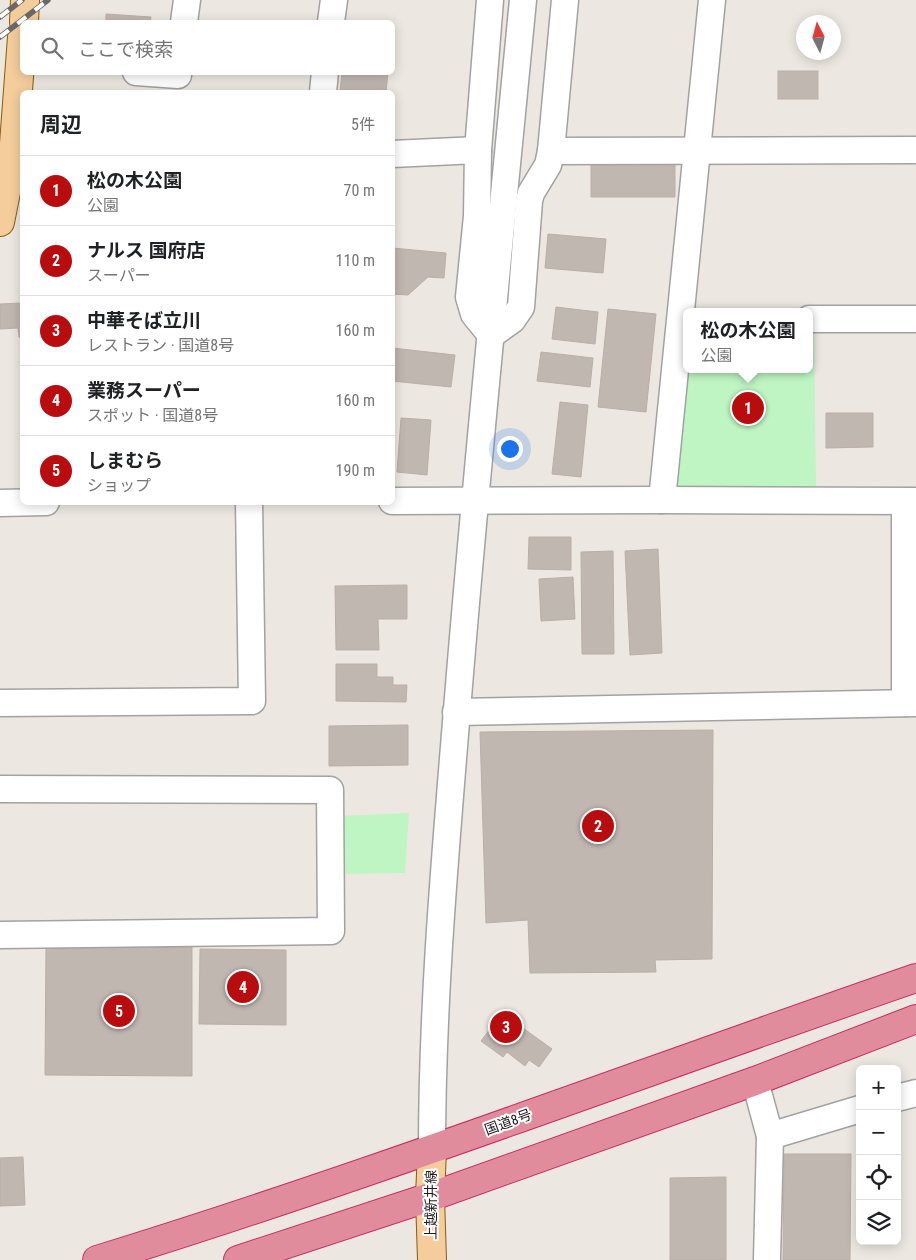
<!DOCTYPE html>
<html lang="ja">
<head>
<meta charset="utf-8">
<style>
  :root { --surface:#fff; --page:#f6f6f6; --text:#202124; --muted:#757577; --line:#e0e0e0; --accent:#b90c0f }
  body { margin:0; font-family:"Roboto Condensed","Noto Sans JP",sans-serif; background:var(--page); color:var(--text) }
  .controls { position:absolute; right:15px; bottom:15px; display:grid; overflow:hidden; border-radius:8px; box-shadow:0 2px 12px #0003 }
  .controls button { width:45px; height:45px; display:grid; place-items:center; padding:0; border:0; border-bottom:1px solid var(--line); background:var(--surface); color:var(--text); font:25px sans-serif }
  .compass { position:absolute; left:796px; top:15px; width:45px; height:45px; border-radius:50%; background:var(--surface); box-shadow:0 2px 12px #0003; rotate:354deg }
  .you { position:absolute; left:509px; top:448px; width:18px; height:18px; margin:-12px; border:4px solid #fff; border-radius:50%; background:#1a73e8; box-shadow:0 0 0 8px #1a73e833 }
  .badge { display:grid; place-items:center; width:32px; height:32px; border-radius:50%; background:var(--accent); color:#fff; font-size:16px; font-weight:700 }
  .pin { position:absolute; translate:-50% -50%; border:2px solid #fff; box-shadow:0 1px 5px #0006 }
  .popup { position:absolute; left:683px; top:308px; width:130px; height:65px; box-sizing:border-box; display:grid; place-content:center; border-radius:8px; background:var(--surface); filter:drop-shadow(0 1px 4px #0005); font-size:16px; white-space:nowrap; color:var(--muted) }
  .popup b { font-size:19px; color:var(--text) }
  .popup::after { content:''; position:absolute; left:50%; top:100%; margin-left:-10px; border:10px solid transparent; border-top-color:var(--surface) }
  .list { margin:0; padding:0; list-style:none }
  h2 { display:flex; justify-content:space-between; align-items:center; height:65px; margin:0; padding:0 20px; font-size:21px }
  h2 small { font-size:16px; font-weight:400; color:var(--muted) }
  .list li { display:grid; grid-template-columns:32px 1fr auto; gap:15px; align-items:center; box-sizing:border-box; height:70px; padding:0 20px; border-top:1px solid var(--line) }
  .list b { display:block; font-size:19px; white-space:nowrap }
  .list p { margin:0; font-size:16px; white-space:nowrap; color:var(--muted) }
  .list em { font-size:16px; font-style:normal; color:var(--muted) }
  .icon { flex:none; width:28px; height:28px; fill:none; stroke:currentColor; stroke-width:2; stroke-linecap:round; stroke-linejoin:round }
  .map { position:relative; flex:none; width:916px; height:1260px; overflow:hidden }
  .search { position:absolute; background:var(--surface); box-shadow:0 2px 12px #0003; left:20px; top:20px; width:375px; height:55px; display:flex; align-items:center; gap:12px; box-sizing:border-box; padding:0 18px; border-radius:8px; color:var(--muted); font-size:19px }
  .panel { position:absolute; background:var(--surface); box-shadow:0 2px 12px #0003; left:20px; top:90px; width:375px; height:415px; border-radius:8px }
  .map>svg:first-child { display:block }
  .park { fill:#bef5c2 }
  .building { fill:#c0b7b1; stroke:#bcaea4 }
  .lines { fill:none; stroke-linecap:round; stroke-linejoin:round }
  .minor-casing { stroke:#a2a2a2; stroke-width:29 }
  .major-casing { stroke:#885c09; stroke-width:30 }
  .highway-casing { stroke:#ca2e66; stroke-width:30 }
  .minor { stroke:#fff; stroke-width:26 }
  .major { stroke:#f5cd9c; stroke-width:28 }
  .highway { stroke:#e08c9d; stroke-width:28 }
  .rail-casing { stroke:#696969; stroke-width:5.5 }
  .rail { stroke:#fff; stroke-width:4; stroke-dasharray:11; stroke-linecap:butt }
  .labels { text-anchor:middle; dominant-baseline:central; stroke-width:4; stroke-linejoin:round; paint-order:stroke }
  .street-label { font-size:14px; fill:#1b1b1b; stroke:#fff }
</style>
</head>
<body>
<div class="map">
<svg width="916" height="1260" viewBox="0 0 916 1260">
  <rect width="100%" height="100%" fill="#ece8e1"/>
  <g class="park">
    <polygon points="809,329 814,329 816,487 674,487 687,369 809,369"/>
    <polygon points="409,813 405,873 338,874 337,816"/>
  </g>
  <g class="building">
    <polygon points="106,14 151,17 150,22 106,22"/>
    <rect x="778" y="71" width="40" height="28"/>
    <polygon points="342,72 388,72 386,92 340,92"/>
    <polygon points="591,163 675,164 675,197 591,197"/>
    <polygon points="548,234 606,239 603,273 545,268"/>
    <polygon points="392,248 446,253 444,278 428,277 408,295 392,294"/>
    <polygon points="22,303 22,337 19,337 18,328 0,329 0,304"/>
    <polygon points="556,307 598,312 595,344 552,339"/>
    <polygon points="608,309 656,314 646,412 598,407"/>
    <polygon points="392,348 455,355 451,387 392,381"/>
    <polygon points="541,352 593,358 590,387 537,381"/>
    <polygon points="560,402 588,405 581,477 552,474"/>
    <polygon points="826,413 873,413 873,447 826,448"/>
    <polygon points="401,418 431,420 427,475 397,472"/>
    <polygon points="529,537 571,537 571,570 528,569"/>
    <polygon points="658,549 662,653 630,655 625,551"/>
    <polygon points="613,551 614,654 582,654 581,552"/>
    <polygon points="573,577 575,619 541,621 539,579"/>
    <polygon points="407,585 407,619 378,619 379,650 336,650 335,586"/>
    <polygon points="336,664 377,664 377,677 393,677 393,685 407,685 406,702 336,701"/>
    <polygon points="408,725 408,765 329,766 329,726"/>
    <polygon points="713,730 712,959 655,960 656,972 530,973 528,920 486,923 480,732"/>
    <polygon points="46,947 192,947 192,1076 45,1075"/>
    <polygon points="200,949 286,950 286,1025 199,1024"/>
    <polygon points="502,1013 552,1049 539,1067 529,1060 525,1066 507,1052 503,1057 481,1041"/>
    <polygon points="784,1154 851,1154 850,1260 783,1260"/>
    <polygon points="23,1157 25,1205 0,1206 0,1158"/>
    <polygon points="726,1177 726,1260 670,1260 670,1178"/>
  </g>
  <g class="lines">
    <defs>
      <g id="minor">
        <polyline points="490,0 478,150 477,216 469,297 474,314 491,335"/>
        <polyline points="184,22 187,0"/>
        <polyline points="331,22 334,0"/>
        <polyline points="136,72 178,75"/>
        <polyline points="323,92 325,72"/>
        <polyline points="551,151 916,150"/>
        <polyline points="392,154 478,150"/>
        <polyline points="809,319 916,319"/>
        <polyline points="491,335 512,320 521,307 529,201 531,193 548,165 551,151 565,0"/>
        <polyline points="662,500 712,0"/>
        <polyline points="392,501 662,500 916,501"/>
        <polyline points="0,503 46,502"/>
        <polyline points="0,703 252,701 249,502"/>
        <polyline points="905,703 905,502"/>
        <polyline points="456,712 916,703"/>
        <polyline points="0,789 330,790 331,931 0,935"/>
        <polyline points="755,1081 770,1136 767,1260"/>
        <polyline points="897,1098 916,1093"/>
        <polyline points="770,1136 860,1109"/>
        <path d="M 432,1150 C 432,1003 445,857 457,710 C 476,473 500,237 523,0"/>
      </g>
      <g id="major">
        <polyline points="24,22 25,0"/>
        <polyline points="0,222 13,157 22,37"/>
        <polyline points="432,1150 430,1197 432,1260"/>
      </g>
      <g id="highway">
        <path d="M 97,1260 C 373,1175 643,1072 916,978"/>
        <polyline points="238,1260 430,1197 755,1081 916,1019"/>
      </g>
    </defs>
    <use href="#minor" class="minor-casing"/>
    <use href="#major" class="major-casing"/>
    <use href="#highway" class="highway-casing"/>
    <use href="#minor" class="minor"/>
    <use href="#major" class="major"/>
    <use href="#highway" class="highway"/>
    <defs>
      <g id="rail">
        <polyline points="0,17 22,0"/>
        <polyline points="0,37 48,0"/>
      </g>
    </defs>
    <use href="#rail" class="rail-casing"/>
    <use href="#rail" class="rail"/>
  </g>
  <g class="labels">
    <g class="street-label">
      <text transform="translate(508 1122) rotate(-20)">国道8号</text>
      <text transform="translate(431 1205) rotate(-90)">上越新井線</text>
    </g>
  </g>
</svg>
<div class="controls">
<button>+</button>
<button>−</button>
<button><svg class="icon" aria-label="locate" viewBox="0 0 24 24"><circle cx="12" cy="12" r="6"/><path d="M12 2v4M12 18v4M2 12h4M18 12h4"/></svg></button>
<button><svg class="icon" aria-label="layers" viewBox="0 0 24 24"><path d="M12 4l9 5-9 5-9-5zM3 14l9 5 9-5"/></svg></button>
</div>
<svg class="compass" viewBox="-18 -18 36 36"><path d="M0-13l5 13h-10z" fill="#e53935"/><path d="M0 13l5-13h-10z" fill="#757577"/></svg>
<div class="you"></div>
<div class="pin badge" style="left:748px;top:408px">1</div>
<div class="popup"><b>松の木公園</b>公園</div>
<div class="pin badge" style="left:598px;top:826px">2</div>
<div class="pin badge" style="left:506px;top:1027px">3</div>
<div class="pin badge" style="left:243px;top:987px">4</div>
<div class="pin badge" style="left:119px;top:1011px">5</div>
<div class="search"><svg class="icon" aria-label="search" viewBox="0 0 24 24"><circle cx="10" cy="10" r="6"/><path d="M15 15l6 6"/></svg>ここで検索</div>
<section class="panel">
<h2>周辺<small>5件</small></h2>
<ul class="list">
<li><span class="badge">1</span><div><b>松の木公園</b><p>公園</p></div><em>70 m</em></li>
<li><span class="badge">2</span><div><b>ナルス 国府店</b><p>スーパー</p></div><em>110 m</em></li>
<li><span class="badge">3</span><div><b>中華そば立川</b><p>レストラン · 国道8号</p></div><em>160 m</em></li>
<li><span class="badge">4</span><div><b>業務スーパー</b><p>スポット · 国道8号</p></div><em>160 m</em></li>
<li><span class="badge">5</span><div><b>しまむら</b><p>ショップ</p></div><em>190 m</em></li>
</ul>
</section>
</div>
</body>
</html>
